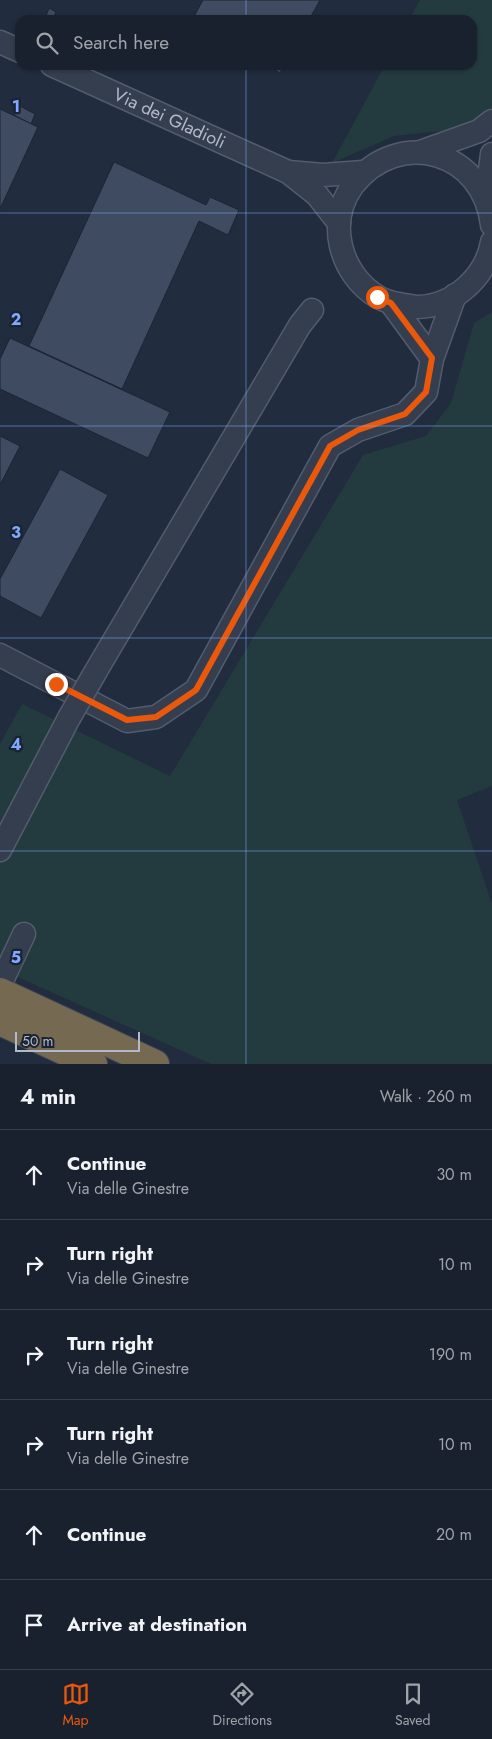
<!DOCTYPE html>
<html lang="en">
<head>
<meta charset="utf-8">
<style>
  :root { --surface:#19212e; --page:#222936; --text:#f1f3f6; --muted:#9fa3aa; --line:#373e4a; --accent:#ea580c }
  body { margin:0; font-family:Jost,sans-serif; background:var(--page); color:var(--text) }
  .scale { position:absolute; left:15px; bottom:12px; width:125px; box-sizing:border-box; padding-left:5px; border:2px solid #b1b9ca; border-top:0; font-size:14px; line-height:18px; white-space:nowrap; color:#b1b9ca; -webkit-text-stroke:4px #1a2333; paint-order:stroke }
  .stop { position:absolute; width:15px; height:15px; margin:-11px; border:4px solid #ea580c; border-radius:50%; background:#fff }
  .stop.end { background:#ea580c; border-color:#fff; box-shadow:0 1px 5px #0008 }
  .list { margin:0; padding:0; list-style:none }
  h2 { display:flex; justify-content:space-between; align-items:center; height:65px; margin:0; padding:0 20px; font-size:21px }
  h2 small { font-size:16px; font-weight:400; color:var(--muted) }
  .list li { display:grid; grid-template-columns:32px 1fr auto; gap:15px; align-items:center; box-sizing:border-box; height:90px; padding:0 20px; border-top:1px solid var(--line) }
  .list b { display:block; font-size:19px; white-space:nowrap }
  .list p { margin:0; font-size:16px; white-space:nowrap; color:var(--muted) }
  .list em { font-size:16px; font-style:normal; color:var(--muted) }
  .icon { flex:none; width:28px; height:28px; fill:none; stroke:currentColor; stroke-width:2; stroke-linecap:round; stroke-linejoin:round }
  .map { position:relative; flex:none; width:492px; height:1064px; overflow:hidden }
  .search { position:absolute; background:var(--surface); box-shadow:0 1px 4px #0004; left:15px; right:15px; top:15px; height:55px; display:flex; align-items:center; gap:12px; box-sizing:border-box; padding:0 18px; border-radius:15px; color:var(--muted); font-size:19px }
  .sheet { height:605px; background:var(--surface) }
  nav { display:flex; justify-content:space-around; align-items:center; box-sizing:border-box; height:70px; border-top:1px solid var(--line); background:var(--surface); font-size:14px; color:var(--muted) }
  nav a { display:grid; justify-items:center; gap:2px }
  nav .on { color:var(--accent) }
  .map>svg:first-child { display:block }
  .green { fill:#233b3f }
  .building { fill:#3f4b61; stroke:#1c2535 }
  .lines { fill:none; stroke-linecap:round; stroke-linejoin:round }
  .minor-casing { stroke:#535c6c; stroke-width:25 }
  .highway-casing { stroke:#404959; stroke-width:30 }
  .minor { stroke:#353e4e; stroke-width:22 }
  .highway { stroke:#756951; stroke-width:28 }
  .minor-bridge-casing { stroke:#535c6c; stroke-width:25; stroke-linecap:butt }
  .minor-bridge { stroke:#353e4e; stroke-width:22 }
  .route { stroke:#ea580c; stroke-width:6 }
  .grid { fill:none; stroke:#80aaff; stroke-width:1; stroke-opacity:0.55 }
  .labels { text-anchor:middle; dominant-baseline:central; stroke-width:4.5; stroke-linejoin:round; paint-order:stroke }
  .street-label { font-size:18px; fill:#b1b9ca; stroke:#1a2333 }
  .grid-label { font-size:16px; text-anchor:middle; font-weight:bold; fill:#80aaff; stroke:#1a2333; stroke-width:4.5; stroke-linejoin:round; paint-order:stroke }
</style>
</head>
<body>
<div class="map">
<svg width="492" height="1064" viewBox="0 0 492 1064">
  <rect width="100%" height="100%" fill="#212c3e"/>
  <g class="green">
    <polygon points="420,0 492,0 492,108 490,112 462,126 441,131 394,136 332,163 385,65 472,65 472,20 409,20"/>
    <polygon points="492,312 492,786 457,800 492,904 492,1064 211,1064 0,969 0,744 22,704 170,776 363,455 426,436 451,403 474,323"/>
  </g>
  <g class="building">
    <polygon points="203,0 320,0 309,20 192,20"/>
    <polygon points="49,8 56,12 53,19 46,16"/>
    <polygon points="266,65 284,65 280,73"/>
    <polygon points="18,105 35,114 31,124 14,115"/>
    <polygon points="0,109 38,127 0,209"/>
    <polygon points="114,162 206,205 210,197 239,210 228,235 199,221 122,389 29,346"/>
    <polygon points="10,338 170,412 148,458 0,389 0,359"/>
    <polygon points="0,436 20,446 0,485"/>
    <polygon points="60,469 108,495 41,618 0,596 0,579"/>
  </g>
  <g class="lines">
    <defs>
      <g id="minor">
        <polyline points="0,42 20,51"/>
        <path id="s1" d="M 52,65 L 288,172 L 317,195 L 339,223"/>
        <polyline points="420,152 479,131 492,121"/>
        <polyline points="288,172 323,175 363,172"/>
        <polyline points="486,200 492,154"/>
        <path d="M 492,225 C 484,151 399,127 353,185 C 340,203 336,225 341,246 C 346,267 359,286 378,297 C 386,302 394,303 403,305 C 408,305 413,307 418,307 C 454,306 486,277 492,242"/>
        <polyline points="391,303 432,359"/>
        <polyline points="0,655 127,721 156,717 196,690 330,446 358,430 405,414 426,392 432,359 455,295"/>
        <polyline points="96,671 300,325 312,310"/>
        <polyline points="0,850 69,718"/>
        <polyline points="0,985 24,934"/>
      </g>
      <g id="highway">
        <polyline points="0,992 155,1064"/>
        <polyline points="0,1021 93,1064"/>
      </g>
    </defs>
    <use href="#minor" class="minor-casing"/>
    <use href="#highway" class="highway-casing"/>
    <use href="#minor" class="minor"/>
    <use href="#highway" class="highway"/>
    <defs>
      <polyline id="minor-bridge" points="69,718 96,671"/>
    </defs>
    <use href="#minor-bridge" class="minor-bridge-casing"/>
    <use href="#minor-bridge" class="minor-bridge"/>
  </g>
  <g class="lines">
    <polyline class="route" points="56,684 127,720 156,717 196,690 330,446 358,430 405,414 426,392 432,358 391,303 377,297"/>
  </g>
  <path class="grid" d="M 246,0 L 246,20M 246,65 L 246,1064M 0,213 L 492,213M 0,426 L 492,426M 0,638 L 492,638M 0,851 L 492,851"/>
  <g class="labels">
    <g class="street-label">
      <text stroke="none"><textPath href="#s1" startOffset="129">Via dei Gladioli</textPath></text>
    </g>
  </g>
  <g class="grid-label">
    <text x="16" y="112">1</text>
    <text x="16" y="325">2</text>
    <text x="16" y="538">3</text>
    <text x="16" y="750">4</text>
    <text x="16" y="963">5</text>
  </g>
</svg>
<div class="scale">50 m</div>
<div class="stop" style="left:377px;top:297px"></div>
<div class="stop end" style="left:56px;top:684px"></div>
<div class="search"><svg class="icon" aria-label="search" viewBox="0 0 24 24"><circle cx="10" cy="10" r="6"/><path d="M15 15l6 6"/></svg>Search here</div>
</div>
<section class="sheet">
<h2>4 min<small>Walk · 260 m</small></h2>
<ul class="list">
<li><svg class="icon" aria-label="ahead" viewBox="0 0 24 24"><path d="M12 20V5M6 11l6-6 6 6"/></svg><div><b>Continue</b><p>Via delle Ginestre</p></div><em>30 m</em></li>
<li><svg class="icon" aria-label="right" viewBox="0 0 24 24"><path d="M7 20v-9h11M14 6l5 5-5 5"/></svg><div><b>Turn right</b><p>Via delle Ginestre</p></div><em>10 m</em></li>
<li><svg class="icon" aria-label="right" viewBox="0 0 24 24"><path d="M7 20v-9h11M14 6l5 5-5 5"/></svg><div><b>Turn right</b><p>Via delle Ginestre</p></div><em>190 m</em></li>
<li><svg class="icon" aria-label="right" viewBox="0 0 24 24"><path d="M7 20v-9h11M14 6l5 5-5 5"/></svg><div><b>Turn right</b><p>Via delle Ginestre</p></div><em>10 m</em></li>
<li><svg class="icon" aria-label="ahead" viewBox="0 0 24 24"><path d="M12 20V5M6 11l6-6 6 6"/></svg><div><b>Continue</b></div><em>20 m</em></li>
<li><svg class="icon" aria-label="arrive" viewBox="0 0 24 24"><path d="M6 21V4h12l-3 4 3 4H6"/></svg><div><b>Arrive at destination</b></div></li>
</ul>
</section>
<nav>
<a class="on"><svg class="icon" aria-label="map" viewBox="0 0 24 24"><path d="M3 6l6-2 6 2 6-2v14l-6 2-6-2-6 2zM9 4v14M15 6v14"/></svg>Map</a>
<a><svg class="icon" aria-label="directions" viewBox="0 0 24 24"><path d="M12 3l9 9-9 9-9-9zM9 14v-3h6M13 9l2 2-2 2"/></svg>Directions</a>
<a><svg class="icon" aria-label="saved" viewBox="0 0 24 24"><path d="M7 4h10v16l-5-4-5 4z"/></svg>Saved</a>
</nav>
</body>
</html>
